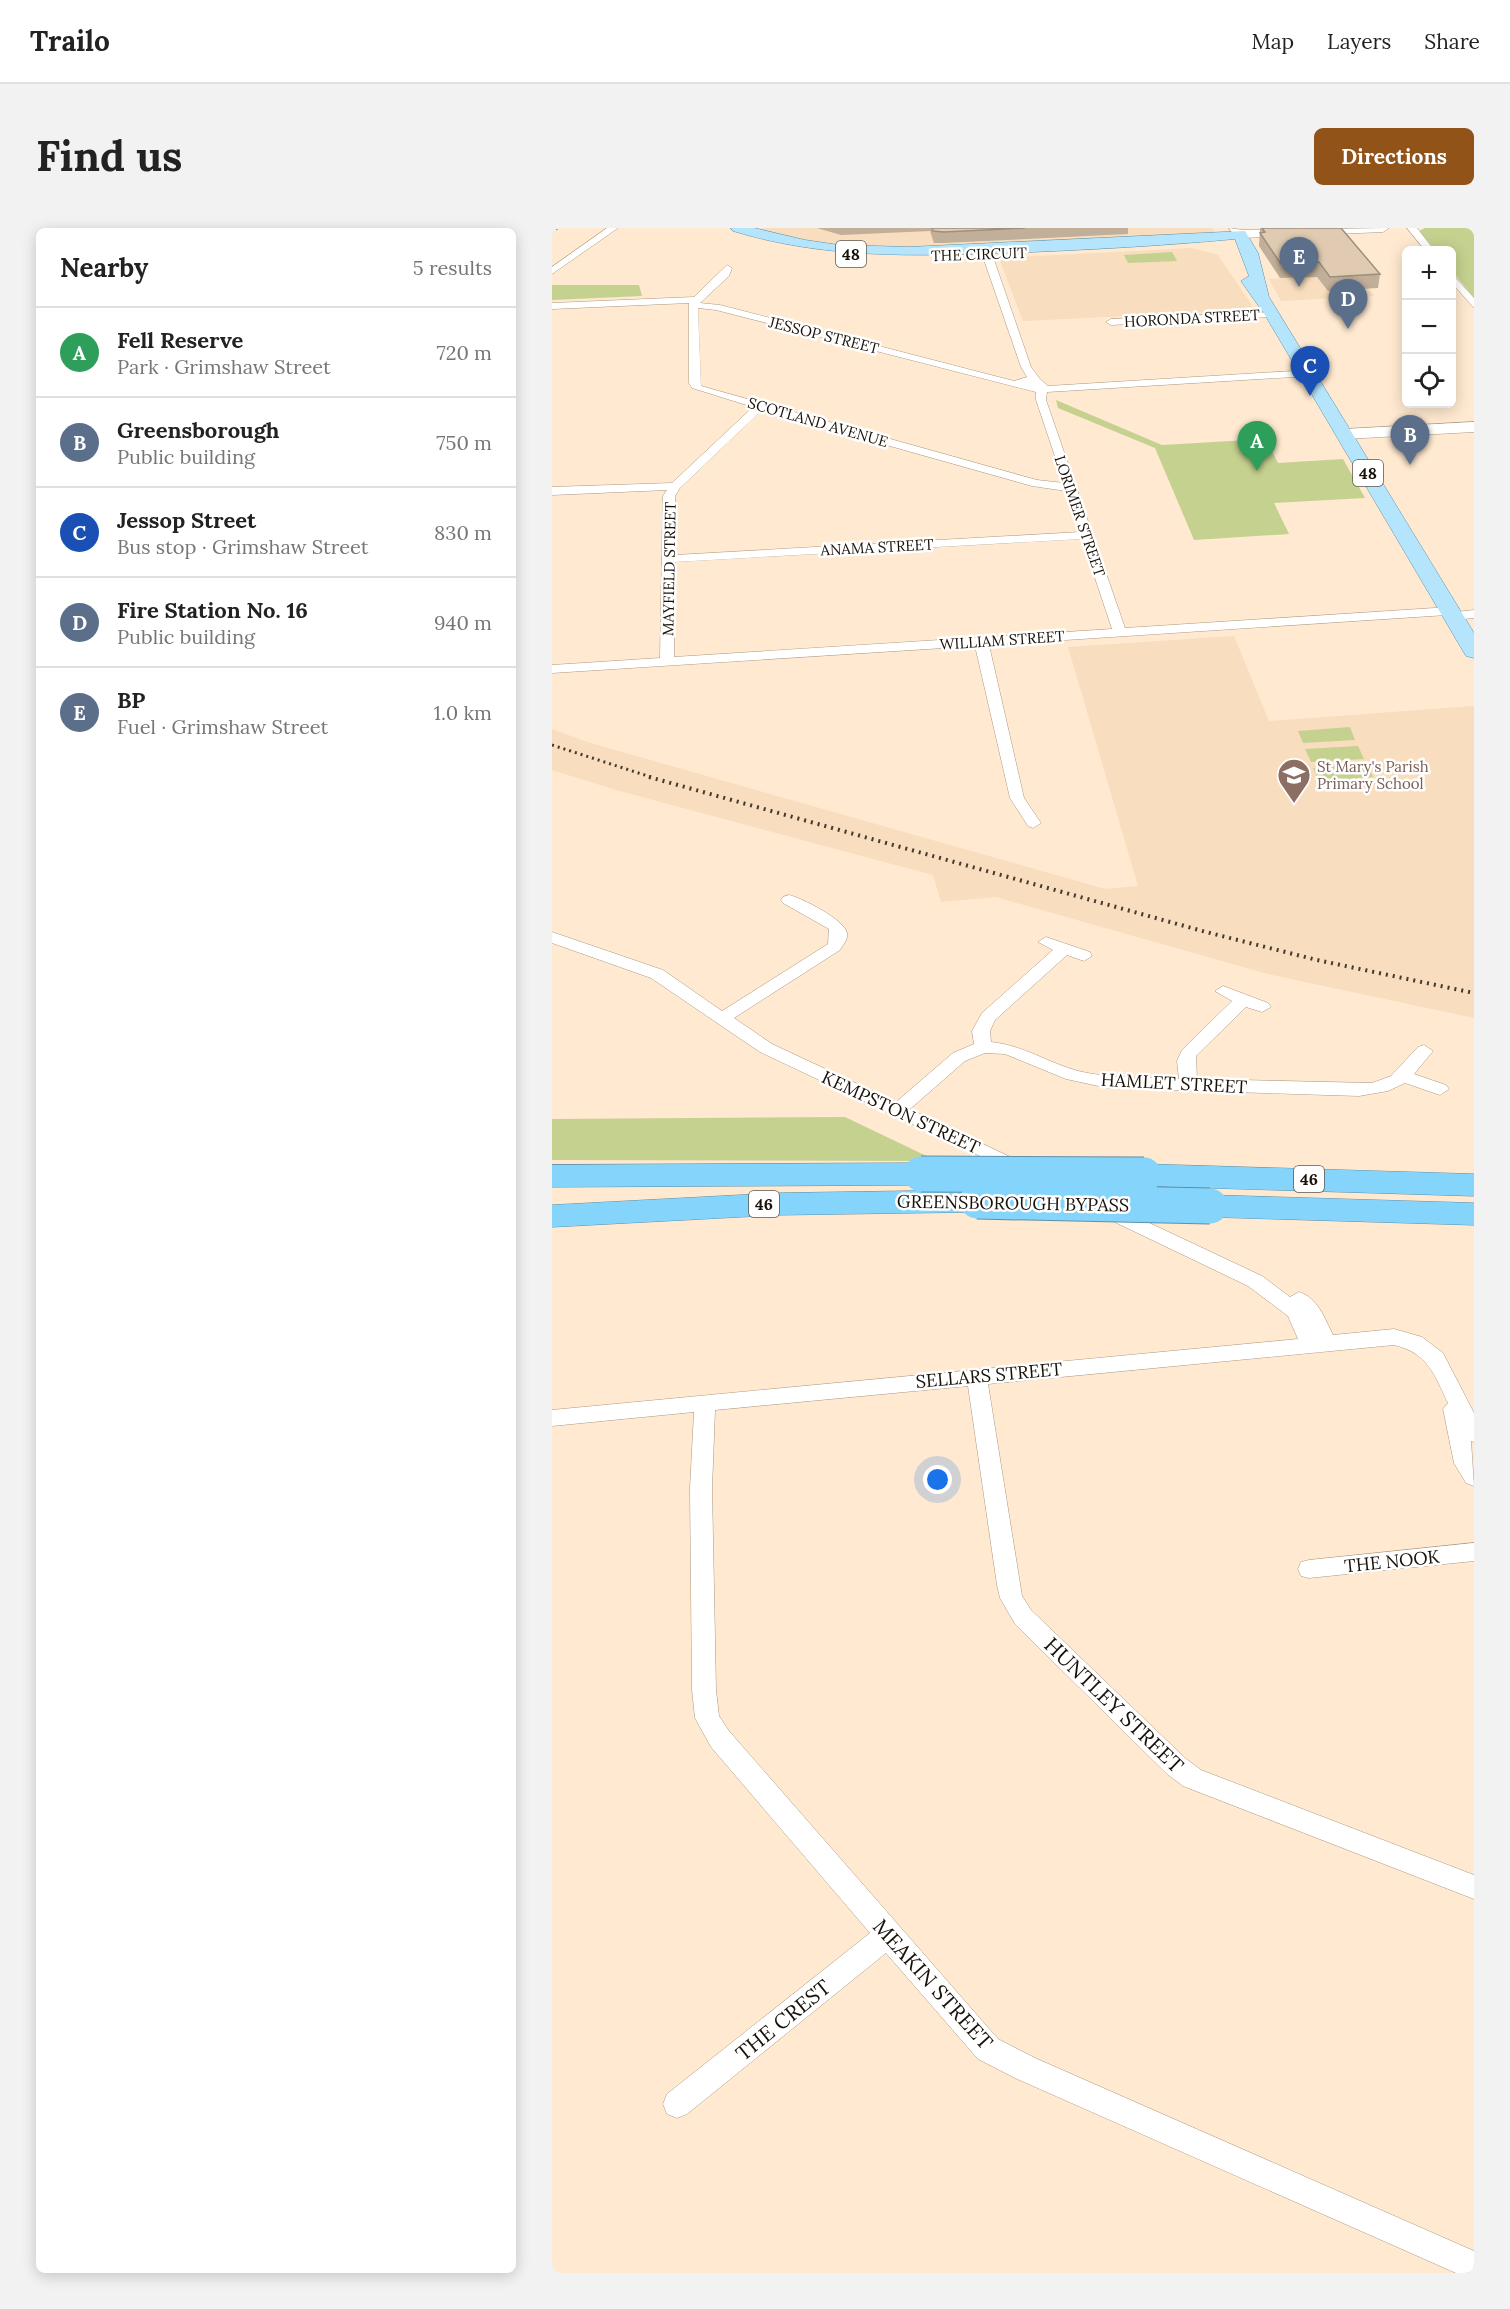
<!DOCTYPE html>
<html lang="en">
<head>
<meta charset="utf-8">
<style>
  :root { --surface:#fff; --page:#f2f2f2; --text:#222; --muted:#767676; --line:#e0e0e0; --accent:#915317 }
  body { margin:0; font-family:Lora,serif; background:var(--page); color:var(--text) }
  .controls { position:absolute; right:18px; top:18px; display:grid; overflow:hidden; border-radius:9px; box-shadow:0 3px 15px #0003 }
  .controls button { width:54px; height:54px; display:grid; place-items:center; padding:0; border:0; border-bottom:2px solid var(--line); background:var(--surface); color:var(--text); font:30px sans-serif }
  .you { position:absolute; left:386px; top:1252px; width:21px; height:21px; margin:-15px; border:4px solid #fff; border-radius:50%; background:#1a73e8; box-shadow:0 0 0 9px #1a73e833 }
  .badge { display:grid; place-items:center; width:39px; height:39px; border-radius:50%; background:var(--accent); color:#fff; font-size:20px; font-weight:700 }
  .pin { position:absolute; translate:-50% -50px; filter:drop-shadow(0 2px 3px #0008) }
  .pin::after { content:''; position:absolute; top:32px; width:21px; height:18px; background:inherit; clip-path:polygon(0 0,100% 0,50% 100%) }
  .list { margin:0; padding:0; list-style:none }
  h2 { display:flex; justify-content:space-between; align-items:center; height:78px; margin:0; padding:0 24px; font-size:26px }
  h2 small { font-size:20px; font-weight:400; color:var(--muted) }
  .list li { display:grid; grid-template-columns:39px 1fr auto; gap:18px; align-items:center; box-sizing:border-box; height:90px; padding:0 24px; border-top:2px solid var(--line) }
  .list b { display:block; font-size:22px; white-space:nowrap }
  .list p { margin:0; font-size:20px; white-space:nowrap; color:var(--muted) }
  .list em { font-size:20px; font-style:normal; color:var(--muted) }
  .icon { flex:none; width:33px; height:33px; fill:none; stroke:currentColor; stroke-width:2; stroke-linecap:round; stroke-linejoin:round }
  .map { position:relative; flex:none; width:922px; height:2045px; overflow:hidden; border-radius:9px }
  header { display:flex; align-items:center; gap:36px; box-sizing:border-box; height:84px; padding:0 30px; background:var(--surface); border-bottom:2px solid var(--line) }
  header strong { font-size:28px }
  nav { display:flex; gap:33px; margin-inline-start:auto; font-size:21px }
  .intro { display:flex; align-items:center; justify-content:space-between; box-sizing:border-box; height:144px; padding:0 36px }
  h1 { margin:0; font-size:42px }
  .button { padding:15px 27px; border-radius:9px; background:var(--accent); color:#fff; font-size:21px; font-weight:700 }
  main { display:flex; gap:36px; padding:0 36px }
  aside { flex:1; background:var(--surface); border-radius:9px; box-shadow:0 3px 15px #0003 }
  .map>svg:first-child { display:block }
  .built { fill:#f8ddbe }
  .green { fill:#c5d18f }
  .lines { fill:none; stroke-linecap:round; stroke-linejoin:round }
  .street-casing { stroke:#ac9880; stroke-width:1 }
  .secondary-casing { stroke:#ac9880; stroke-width:1 }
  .primary-casing { stroke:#5e90a7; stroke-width:1 }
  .highway-casing { stroke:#5e90a7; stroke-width:1 }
  .street { fill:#fff; fill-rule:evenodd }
  .secondary { fill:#fff; fill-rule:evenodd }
  .primary { fill:#b5e5fd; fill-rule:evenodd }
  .highway { fill:#84d4fc; fill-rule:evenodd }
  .rail-far2 { stroke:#443a2e; stroke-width:2; stroke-dasharray:1.5 3; stroke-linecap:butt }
  .rail-far1 { stroke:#443a2e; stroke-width:3; stroke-dasharray:2 4; stroke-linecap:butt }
  .rail { stroke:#443a2e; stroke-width:4; stroke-dasharray:2 5; stroke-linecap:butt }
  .highway-bridge-casing { stroke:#5e90a7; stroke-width:37; stroke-linecap:butt }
  .highway-bridge { stroke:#84d4fc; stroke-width:35 }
  .wall { fill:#c1af99 }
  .building { fill:#e0cbb2; stroke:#9d8e7d; stroke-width:1.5 }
  .labels { text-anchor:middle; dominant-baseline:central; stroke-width:5; stroke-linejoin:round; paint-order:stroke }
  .far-street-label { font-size:15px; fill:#181108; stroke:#fff }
  .far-education-label { font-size:15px; fill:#785e54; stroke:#fff; text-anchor:start }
  .shield { fill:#fff; stroke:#5d5852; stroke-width:1.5 }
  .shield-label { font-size:16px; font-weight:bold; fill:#181108 }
  .street-label { font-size:18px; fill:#181108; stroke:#fff }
  .near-street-label { font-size:21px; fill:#181108; stroke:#fff }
</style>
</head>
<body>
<header>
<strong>Trailo</strong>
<nav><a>Map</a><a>Layers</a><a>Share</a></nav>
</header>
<div class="intro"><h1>Find us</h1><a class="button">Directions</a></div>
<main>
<aside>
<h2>Nearby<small>5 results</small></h2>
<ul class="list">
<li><span class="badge" style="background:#2e9e5b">A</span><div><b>Fell Reserve</b><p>Park · Grimshaw Street</p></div><em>720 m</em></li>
<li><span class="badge" style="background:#5c6f8a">B</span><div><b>Greensborough</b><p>Public building</p></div><em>750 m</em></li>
<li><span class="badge" style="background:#1a4fb4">C</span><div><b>Jessop Street</b><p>Bus stop · Grimshaw Street</p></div><em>830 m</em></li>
<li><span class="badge" style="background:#5c6f8a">D</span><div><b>Fire Station No. 16</b><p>Public building</p></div><em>940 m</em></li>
<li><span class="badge" style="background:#5c6f8a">E</span><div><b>BP</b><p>Fuel · Grimshaw Street</p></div><em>1.0 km</em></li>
</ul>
</aside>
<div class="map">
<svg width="922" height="2045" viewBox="0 0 922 2045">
  <rect width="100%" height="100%" fill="#ffe9d0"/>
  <g class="built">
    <polygon points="194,0 660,0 663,4 413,20 291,19"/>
    <polygon points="640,20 666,27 703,82 471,93 447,30"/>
    <polygon points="807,47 822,68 729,73 717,51"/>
    <polygon points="682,408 717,493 922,478 922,790 716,746 444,669 389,674 381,647 64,562 0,542 0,501 35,514 553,661 586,658 516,419"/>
  </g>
  <g class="green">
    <polygon points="873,0 922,0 922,70 900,43 900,22 883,22 867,3"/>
    <polygon points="620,24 625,33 576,35 572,27"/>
    <polygon points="0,57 87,57 90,68 0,72"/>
    <polygon points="504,172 610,217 714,211 726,235 791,231 813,270 722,275 737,306 642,312 603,220 506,180"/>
    <polygon points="798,499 803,512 751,515 746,503"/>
    <polygon points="806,518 812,531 759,534 753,521"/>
    <polygon points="815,536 821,549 767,553 761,540"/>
    <polygon points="293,889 385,933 0,932 0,891"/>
  </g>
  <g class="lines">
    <defs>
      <g id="street">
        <polygon points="55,0 66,0 0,46 0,39"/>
        <polygon points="855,0 865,0 882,22 873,22"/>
        <path d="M 435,23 L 440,26 L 479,139 L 488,151 L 496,158 L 757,142 L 762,145 L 757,148 L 495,164 L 494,172 L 573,400 L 898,379 L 904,384 L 922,382 L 922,390 L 901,392 L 895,387 L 437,417 L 472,570 L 489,595 L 481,600 L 476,598 L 458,570 L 423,418 L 0,445 L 0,437 L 108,430 L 111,268 L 115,262 L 0,267 L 0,259 L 120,255 L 201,179 L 140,160 L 137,155 L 137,75 L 0,81 L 0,75 L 142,69 L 175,37 L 180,40 L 177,48 L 148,75 L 168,77 L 462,153 L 475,149 L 469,139 L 430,26 ZM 146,80 L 164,82 L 484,164 L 484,172 L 512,255 L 485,252 L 149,158 ZM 210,182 L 480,258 L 514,263 L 528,304 L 123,327 L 123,268 L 128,260 ZM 530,311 L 560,401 L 122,429 L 123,334 Z"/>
        <polygon points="900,46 922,70 922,80 900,55"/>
        <polygon points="725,84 726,86 721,89 559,97 554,94 559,91"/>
        <path d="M 237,667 C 250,670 293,692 295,705 C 296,712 291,717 288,722 L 182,790 L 220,816 L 344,874 L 401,825 L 422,816 L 420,803 L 430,785 L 501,722 L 486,714 L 494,709 L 538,724 L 540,728 L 532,733 L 515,727 L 443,792 L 438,803 L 439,814 C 471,817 496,835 526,843 C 559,851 593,849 627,851 L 625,833 L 630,822 L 680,773 L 663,763 L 671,758 L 716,775 L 719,779 L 710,784 L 694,779 L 644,828 L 645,851 L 820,855 L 839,848 L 866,819 L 872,817 L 881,823 L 862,846 L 894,857 L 897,861 L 888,867 L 853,855 L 836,863 L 807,868 L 556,860 L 514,851 L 453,826 L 433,825 L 413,833 L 358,881 L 473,936 L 475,940 L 473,944 L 466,946 L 208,824 L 99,750 L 0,715 L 0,704 L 111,742 L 170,783 L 276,716 L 277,701 L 231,675 L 229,672 L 231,669 Z"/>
        <path d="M 555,975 L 710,1048 L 738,1069 L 747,1064 C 766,1070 773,1091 781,1107 L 842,1101 L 870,1109 L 891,1125 L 922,1185 L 922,1214 L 919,1213 L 922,1258 L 914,1255 L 902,1235 L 891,1181 L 896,1175 C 882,1146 876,1125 842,1117 L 436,1156 L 470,1368 L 479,1382 L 633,1530 L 649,1542 L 922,1647 L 922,1671 L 631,1558 L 615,1546 L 463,1396 L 448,1370 L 445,1357 L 416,1158 L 163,1182 L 160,1260 L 164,1462 L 167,1488 L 177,1503 L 446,1811 L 483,1830 L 922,2023 L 922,2045 L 904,2045 L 463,1850 L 426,1831 L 334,1725 L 135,1886 L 125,1890 L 115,1886 L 111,1876 L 115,1866 L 318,1705 L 159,1519 L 143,1490 L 140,1462 L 138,1260 L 142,1184 L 0,1198 L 0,1182 L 746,1111 L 736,1088 L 696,1058 L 548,987 L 545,982 L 548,977 Z"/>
        <polygon points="922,1315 922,1333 757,1350 749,1348 746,1341 749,1334 757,1332"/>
      </g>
      <g id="secondary">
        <polygon points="677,0 691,2 837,0 831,4 688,10 683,9"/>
        <polygon points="922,194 922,204 793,211 785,206 793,201"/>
      </g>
      <path id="primary" d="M 179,0 L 202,0 L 253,12 L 287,17 L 357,19 L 693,3 L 706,25 L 717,69 L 922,405 L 922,430 L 914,428 L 911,423 L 713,87 L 689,53 L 697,48 L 683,11 C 607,18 532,22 456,25 C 362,28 272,31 181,3 Z"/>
      <g id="highway">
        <polygon points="369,935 380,938 385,946 380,954 369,957 0,959 0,937"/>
        <polygon points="592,936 922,946 922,968 592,958 581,955 576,947 581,939"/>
        <polygon points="425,962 436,965 441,973 436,981 425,984 226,987 0,999 0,977 226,965"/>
        <polygon points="658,967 922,975 922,997 658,989 647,986 642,978 647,970"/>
      </g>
    </defs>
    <use href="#street" class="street-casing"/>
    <use href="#secondary" class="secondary-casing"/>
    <use href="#primary" class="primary-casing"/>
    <use href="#highway" class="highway-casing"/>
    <use href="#street" class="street"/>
    <use href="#secondary" class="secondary"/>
    <use href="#primary" class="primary"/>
    <use href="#highway" class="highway"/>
    <polyline class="rail-far2" points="0,4 6,0"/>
    <polyline class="rail-far1" points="0,517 102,550"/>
    <polyline class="rail" points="97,549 654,704 765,732 922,765"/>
    <defs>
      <g id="highway-bridge">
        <polyline points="369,946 592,947"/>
        <polyline points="425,973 658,978"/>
      </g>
    </defs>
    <use href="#highway-bridge" class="highway-bridge-casing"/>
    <use href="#highway-bridge" class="highway-bridge"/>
  </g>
  <g class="wall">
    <polygon points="265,0 576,0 576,6 392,15 382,15 378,3 289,7"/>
    <polygon points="708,0 789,0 828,46 826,60 776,63 765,49 728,50 707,18"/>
  </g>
  <g class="building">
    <polygon points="380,0 473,0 392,4 381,3"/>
    <polygon points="710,0 789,0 828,46 778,49 767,34 729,36 708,5 713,4"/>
  </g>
  <defs>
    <symbol id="school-pin" viewBox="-11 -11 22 30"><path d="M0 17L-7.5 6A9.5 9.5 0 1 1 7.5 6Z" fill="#8d6e63" stroke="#fff"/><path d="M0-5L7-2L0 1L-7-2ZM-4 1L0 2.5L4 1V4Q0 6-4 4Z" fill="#fff"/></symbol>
  </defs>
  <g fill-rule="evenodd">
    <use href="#school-pin" x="723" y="528" width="38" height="52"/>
  </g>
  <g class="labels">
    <g class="far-street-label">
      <text transform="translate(427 26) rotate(-2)">THE CIRCUIT</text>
      <text transform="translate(640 90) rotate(-3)">HORONDA STREET</text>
      <text transform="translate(272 107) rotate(14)">JESSOP STREET</text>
      <text transform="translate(266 194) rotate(16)">SCOTLAND AVENUE</text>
      <text transform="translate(528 288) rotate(71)">LORIMER STREET</text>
      <text transform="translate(325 319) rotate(-3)">ANAMA STREET</text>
      <text transform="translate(117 341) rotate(-89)">MAYFIELD STREET</text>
      <text transform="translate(450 412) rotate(-4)">WILLIAM STREET</text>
    </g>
    <g class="far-education-label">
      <text x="765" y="538">St Mary's Parish<tspan x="765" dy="17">Primary School</tspan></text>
    </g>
    <g class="shield">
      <rect x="284" y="13" width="30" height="26" rx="4.5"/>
      <rect x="801" y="232" width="30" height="26" rx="4.5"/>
      <rect x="742" y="938" width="30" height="26" rx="4.5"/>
      <rect x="197" y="963" width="30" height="26" rx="4.5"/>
    </g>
    <g class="shield-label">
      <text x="299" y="26">48</text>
      <text x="816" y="245">48</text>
      <text x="757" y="951">46</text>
      <text x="212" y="976">46</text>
    </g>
    <g class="street-label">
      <text transform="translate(622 855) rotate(3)">HAMLET STREET</text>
      <text transform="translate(349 884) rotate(25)">KEMPSTON STREET</text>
      <text transform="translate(461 975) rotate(1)">GREENSBOROUGH BYPASS</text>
      <text transform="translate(437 1147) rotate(-5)">SELLARS STREET</text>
      <text transform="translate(840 1333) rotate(-6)">THE NOOK</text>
    </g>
    <g class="near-street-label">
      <text transform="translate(562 1477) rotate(44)">HUNTLEY STREET</text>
      <text transform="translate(381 1756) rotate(48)">MEAKIN STREET</text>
      <text transform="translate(231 1792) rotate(-39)">THE CREST</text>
    </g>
  </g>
</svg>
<div class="controls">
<button>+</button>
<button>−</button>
<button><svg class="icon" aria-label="locate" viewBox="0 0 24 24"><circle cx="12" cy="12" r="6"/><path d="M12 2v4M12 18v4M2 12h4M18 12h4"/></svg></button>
</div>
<div class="you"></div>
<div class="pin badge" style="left:705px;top:243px;background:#2e9e5b">A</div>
<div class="pin badge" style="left:858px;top:237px;background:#5c6f8a">B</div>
<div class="pin badge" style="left:758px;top:168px;background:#1a4fb4">C</div>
<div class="pin badge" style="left:796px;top:101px;background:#5c6f8a">D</div>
<div class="pin badge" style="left:747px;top:59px;background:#5c6f8a">E</div>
</div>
</main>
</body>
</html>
